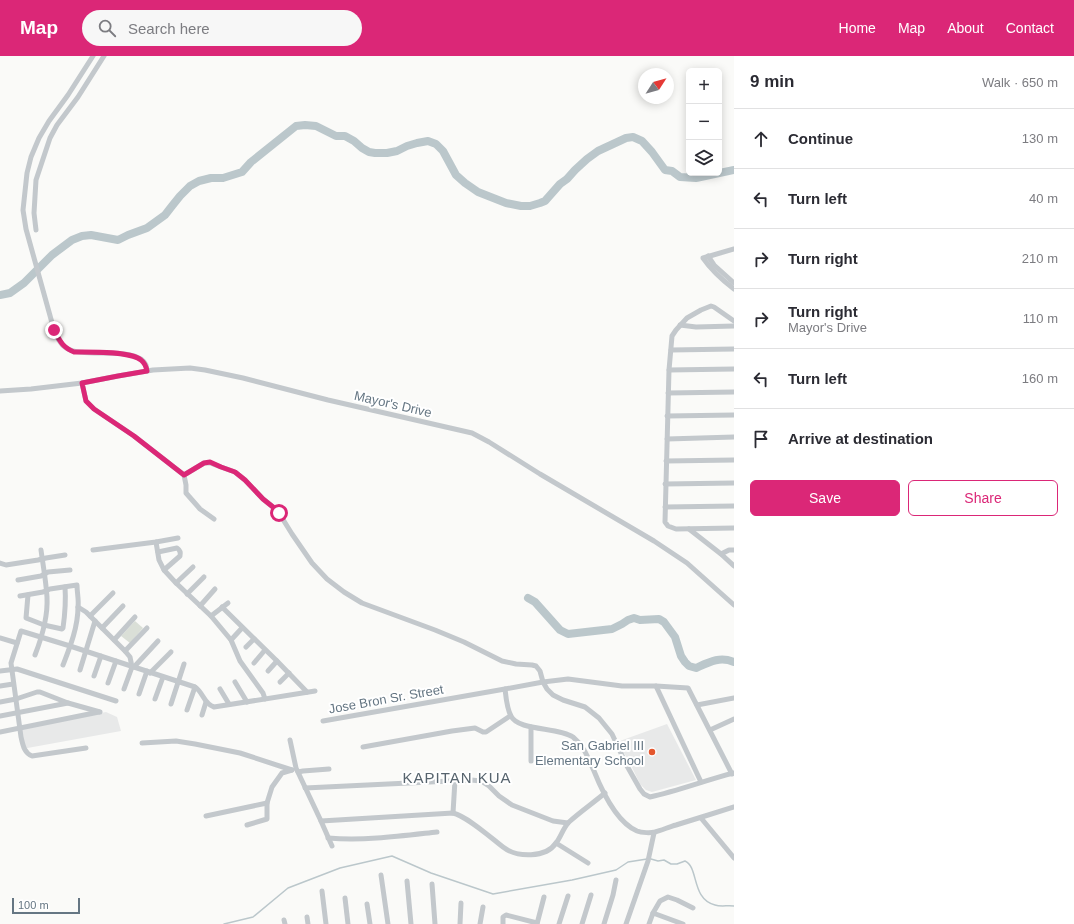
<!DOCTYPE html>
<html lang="en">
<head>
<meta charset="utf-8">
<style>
  :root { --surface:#fff; --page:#f7f7f7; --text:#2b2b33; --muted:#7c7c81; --line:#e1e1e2; --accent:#db2777 }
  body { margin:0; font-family:Arial,sans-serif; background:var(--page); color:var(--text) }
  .controls { position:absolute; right:12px; top:12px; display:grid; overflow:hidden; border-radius:6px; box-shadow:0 2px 10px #0003 }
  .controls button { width:36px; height:36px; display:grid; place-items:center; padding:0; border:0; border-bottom:1px solid var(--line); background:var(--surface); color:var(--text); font:20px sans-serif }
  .compass { position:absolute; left:638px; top:12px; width:36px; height:36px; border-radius:50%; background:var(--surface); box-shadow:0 2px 10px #0003; rotate:54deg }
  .scale { position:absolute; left:12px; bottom:10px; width:68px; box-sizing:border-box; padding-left:4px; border:2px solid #657683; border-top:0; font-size:11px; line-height:14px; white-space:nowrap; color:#657683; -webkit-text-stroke:3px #fff; paint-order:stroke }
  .stop { position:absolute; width:12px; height:12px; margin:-9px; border:3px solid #db2777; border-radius:50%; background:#fff }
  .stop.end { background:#db2777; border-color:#fff; box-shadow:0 1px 4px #0008 }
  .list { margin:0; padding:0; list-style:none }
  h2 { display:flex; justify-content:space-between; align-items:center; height:52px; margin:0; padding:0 16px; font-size:17px }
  h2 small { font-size:13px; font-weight:400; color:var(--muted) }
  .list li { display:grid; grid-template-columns:26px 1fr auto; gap:12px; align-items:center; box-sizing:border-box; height:60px; padding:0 16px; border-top:1px solid var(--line) }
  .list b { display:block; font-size:15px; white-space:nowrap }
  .list p { margin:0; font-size:13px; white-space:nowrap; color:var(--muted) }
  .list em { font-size:13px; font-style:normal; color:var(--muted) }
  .actions { display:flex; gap:8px; padding:12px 16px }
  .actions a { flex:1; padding:9px 0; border:1px solid var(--accent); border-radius:6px; text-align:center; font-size:14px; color:var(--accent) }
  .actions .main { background:var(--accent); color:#fff }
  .icon { flex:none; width:22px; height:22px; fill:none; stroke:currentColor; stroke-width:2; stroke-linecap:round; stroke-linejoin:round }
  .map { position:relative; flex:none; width:734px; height:868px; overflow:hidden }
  header { display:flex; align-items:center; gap:24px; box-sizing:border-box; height:56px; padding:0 20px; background:var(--accent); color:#fff }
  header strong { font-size:19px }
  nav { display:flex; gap:22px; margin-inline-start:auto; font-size:14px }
  .search { width:280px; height:36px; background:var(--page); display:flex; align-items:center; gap:10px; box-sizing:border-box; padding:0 14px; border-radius:22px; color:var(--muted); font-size:15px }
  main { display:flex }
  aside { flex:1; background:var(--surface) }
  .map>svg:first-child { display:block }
  .built { fill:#e8e9e9 }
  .green { fill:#dadfd7 }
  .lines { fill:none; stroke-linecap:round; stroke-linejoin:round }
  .stream { stroke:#bbc7cb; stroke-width:1.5 }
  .river { stroke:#bbc7cb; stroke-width:8 }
  .minor { stroke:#c3c8cc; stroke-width:5 }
  .route { stroke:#db2777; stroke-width:5 }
  .poi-dot { fill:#e4572e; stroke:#fff; stroke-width:1.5 }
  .labels { text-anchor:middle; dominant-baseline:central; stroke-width:4; stroke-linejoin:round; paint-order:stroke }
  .street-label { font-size:13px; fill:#657683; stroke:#fff }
  .poi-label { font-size:13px; fill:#657683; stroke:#fff; text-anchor:end }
  .quarter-label { font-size:15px; letter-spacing:1px; fill:#57646e; stroke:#fff }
</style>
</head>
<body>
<header>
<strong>Map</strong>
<div class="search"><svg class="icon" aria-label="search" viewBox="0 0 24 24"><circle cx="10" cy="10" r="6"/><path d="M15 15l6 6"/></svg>Search here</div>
<nav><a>Home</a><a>Map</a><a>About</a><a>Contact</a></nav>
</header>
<main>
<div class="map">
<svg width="734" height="868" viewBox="0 0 734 868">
  <rect width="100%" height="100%" fill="#fafaf8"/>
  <g class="built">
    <polygon points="106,656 117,661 121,675 22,693 18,673"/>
    <polygon points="667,668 696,724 652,736 646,734 640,728 629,705 617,686"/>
  </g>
  <polygon class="green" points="135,565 143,572 130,587 121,580"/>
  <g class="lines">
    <g class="stream">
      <path d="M 651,803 L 658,805 L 664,804 L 671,808 L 677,808 L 685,805 C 699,811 691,843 715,849 C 721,851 728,849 734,850"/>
      <polyline points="224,868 253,861 288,832 340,812 392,800 431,817 493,838 572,824 616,814 628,806 647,803"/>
    </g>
    <g class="river">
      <polyline points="0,239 10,237 24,227 52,199 72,184 82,180 91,179 118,184 128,179 147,172 165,159 172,150 180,140 190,130 199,125 211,122 223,122 242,116 251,106 296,70 305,69 316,70 336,80 345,80 354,85 362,92 369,96 375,97 387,97 397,95 407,90 417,87 428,85 436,88 443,95 456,119 465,127 478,136 506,147 521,150 530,150 540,147 545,145 560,128 567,123 575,114 587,103 598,95 626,82 633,81 642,85 652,96 665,114 672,115 680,121 696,122 734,114"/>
      <path d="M 528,542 L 535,546 L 560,574 L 568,578 L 612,573 L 622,568 L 628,564 L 634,562 L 640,564 L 659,563 L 664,566 L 675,581 L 681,600 L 685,606 L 689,610 L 696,612 C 709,606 720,600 734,606"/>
    </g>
    <g class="minor">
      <path d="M 93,0 L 68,39 L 49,65 L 39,82 L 31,101 L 27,117 L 23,154 L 26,173 L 54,274 C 57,281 60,288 66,292 C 83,303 137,289 146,309 C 146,309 147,314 147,315"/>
      <polyline points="36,174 34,157 36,124 50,82 57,69 78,41 104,0"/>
      <path d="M 734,193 L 703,202 C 712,215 721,223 734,233"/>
      <polyline points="708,200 714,209 734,227"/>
      <polyline points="734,265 714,251 711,250 701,254 687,262 676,274 672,280 669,314 665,466 668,470 676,473 734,472"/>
      <polyline points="680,269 696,271 734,270"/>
      <polyline points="671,294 734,293"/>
      <polyline points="669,314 734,313"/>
      <polyline points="82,327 86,345 94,353 134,380 184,419 186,429 186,437 200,453 214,463"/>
      <polyline points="0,335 31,333 82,327 118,320 153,314 190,312 205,314 243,322 328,344 472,377 489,386 540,418 654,485 687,507 734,549"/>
      <polyline points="668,337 734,336"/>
      <polyline points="667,360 734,359"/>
      <polyline points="667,383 734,381"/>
      <polyline points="666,405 734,404"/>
      <path d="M 184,419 L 204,407 L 210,407 L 235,416 L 245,424 L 263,443 L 273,451 L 279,457 L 292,478 L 312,507 L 327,523 L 344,536 L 362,547 L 435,574 L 464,586 L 502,605 L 516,608 L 532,609 L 536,610 L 540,615 L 543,626 L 547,633 L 553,639 L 563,644 L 585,651 L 599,662 L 612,678 L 627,710 L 640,733 L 644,738 L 650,741 C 678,735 706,724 734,717"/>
      <polyline points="665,428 734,427"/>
      <polyline points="665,451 734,450"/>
      <polyline points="689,473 721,498 734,510"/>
      <polyline points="156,486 159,504 164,514 176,527 211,560 231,584 240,605 263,637 265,643"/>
      <polyline points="93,494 156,486 178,482"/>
      <path d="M 158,496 L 177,492 C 180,494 181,496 180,500 L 164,514"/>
      <polyline points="721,498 729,494 734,494"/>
      <polyline points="0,507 6,509 38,504 46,502 65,499"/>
      <polyline points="18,524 41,520 48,516 70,514"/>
      <polyline points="176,527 193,511"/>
      <polyline points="187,538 204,521"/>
      <path d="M 28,539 L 26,562 L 44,569 L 62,573 L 63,572 C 65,558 66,545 65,531"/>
      <path d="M 20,540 L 43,536 L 50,533 L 77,529 C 77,537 79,544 78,551 C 78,571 70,591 63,609"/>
      <polyline points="200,550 215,533"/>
      <polyline points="78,551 86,556 125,595 130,601 132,611 124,633"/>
      <polyline points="222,551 277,605 307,636"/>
      <polyline points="90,560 113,537"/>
      <polyline points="211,560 228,547"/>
      <polyline points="102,572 123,550"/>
      <polyline points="0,582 17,587"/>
      <polyline points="114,584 135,561"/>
      <polyline points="231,584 242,572"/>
      <polyline points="246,591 254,583"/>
      <polyline points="125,595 147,572"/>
      <path d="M 35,599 C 42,581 48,560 47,541 C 46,525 43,509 41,494"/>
      <polyline points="254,607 265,594"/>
      <polyline points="134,611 158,585"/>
      <polyline points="80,614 95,565"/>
      <polyline points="0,615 17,613 116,645"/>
      <polyline points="268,615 277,605"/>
      <polyline points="150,617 171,596"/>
      <polyline points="94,620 101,600"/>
      <polyline points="235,626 247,646"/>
      <polyline points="280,626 289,617"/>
      <polyline points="108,627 116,605"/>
      <polyline points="0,630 13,628"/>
      <polyline points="656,630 701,726"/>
      <polyline points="220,633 229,648"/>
      <path d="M 505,633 C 506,642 507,653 511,660 C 518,675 558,671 573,681 C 584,690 588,702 594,715 C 602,735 616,766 637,775 C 642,777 651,777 655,776 C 662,774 669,771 676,769 C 695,763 715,757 734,751"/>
      <polyline points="139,638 147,615"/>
      <polyline points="155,643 163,621"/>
      <polyline points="0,646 16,643 37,636 40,636 68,647 100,656"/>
      <polyline points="171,648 184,608"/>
      <polyline points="697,649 734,642"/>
      <polyline points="187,654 195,631"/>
      <polyline points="202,659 206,646"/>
      <polyline points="0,660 68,647"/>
      <polyline points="323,665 505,633 543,626 568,623 622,630 656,630 688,632 732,718"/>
      <polyline points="710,674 734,663"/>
      <polyline points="0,676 99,656"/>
      <polyline points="290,684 296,712 321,765 332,790"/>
      <polyline points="142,687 176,685 195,688 240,697 292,714"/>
      <polyline points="363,691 452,675 475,672 483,676 486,676 510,660"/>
      <path d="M 86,692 L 32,700 C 24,697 23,689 21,681 L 11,607 L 21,575 L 70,590 L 195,631 C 203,636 204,648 214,651 L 315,635"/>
      <polyline points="531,705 531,671"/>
      <polyline points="298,716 303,715 329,713"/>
      <polyline points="305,732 471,724 481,725 489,730 499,740 512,749 553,765 568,767"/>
      <polyline points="453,757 455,724"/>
      <polyline points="206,760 267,747"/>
      <polyline points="701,762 734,802"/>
      <path d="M 321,765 L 453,757 C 468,761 490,781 503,791 C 517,802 546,802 556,787 C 561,781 563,772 569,766 C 580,756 593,747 605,737"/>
      <polyline points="247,769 267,763 267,747 272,731 282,717 292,714"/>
      <path d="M 328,782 C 365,785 401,780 437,776"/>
      <polyline points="556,787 588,807"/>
      <polyline points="381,819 388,868"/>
      <polyline points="407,825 411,868"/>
      <polyline points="432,828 435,868"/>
      <polyline points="322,835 326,868"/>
      <polyline points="345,842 348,868"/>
      <polyline points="367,848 370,868"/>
      <polyline points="653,857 660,845 668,841 677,844 693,852"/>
      <polyline points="307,861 308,868"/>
      <polyline points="284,864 285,868"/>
      <polyline points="460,868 461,847"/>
      <polyline points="480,868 483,851"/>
      <polyline points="503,868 503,861 506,859 537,867"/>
      <polyline points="537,868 544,841"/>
      <polyline points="559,868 568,840"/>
      <polyline points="582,868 591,839"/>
      <polyline points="604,868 613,839 616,824"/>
      <polyline points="626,868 648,805 654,777"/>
      <polyline points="649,868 653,857 683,868"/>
    </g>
  </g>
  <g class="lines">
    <path class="route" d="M 54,274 C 60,285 62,291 74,296 C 90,296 130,295 141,304 C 145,307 146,310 147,315 L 118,320 L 82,327 L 86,345 L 94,353 L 134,380 L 184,419 L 204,407 L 210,406 L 221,411 L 235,416 L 245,424 L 263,443 L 273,451 L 279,457"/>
  </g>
  <circle class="poi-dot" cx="652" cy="696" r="4"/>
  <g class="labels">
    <g class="street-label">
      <text transform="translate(393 348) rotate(13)">Mayor's Drive</text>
      <text transform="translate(386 643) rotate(-10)">Jose Bron Sr. Street</text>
    </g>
    <g class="poi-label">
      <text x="644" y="689">San Gabriel III<tspan x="644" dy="15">Elementary School</tspan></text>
    </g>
    <g class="quarter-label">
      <text x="457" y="721">KAPITAN KUA</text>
    </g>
  </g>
</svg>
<div class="controls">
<button>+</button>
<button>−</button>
<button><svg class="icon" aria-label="layers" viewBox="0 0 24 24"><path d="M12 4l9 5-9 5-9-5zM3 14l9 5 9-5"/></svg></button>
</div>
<svg class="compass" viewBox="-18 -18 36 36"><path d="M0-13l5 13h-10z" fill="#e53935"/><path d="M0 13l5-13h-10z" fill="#7c7c81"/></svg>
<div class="scale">100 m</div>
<div class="stop" style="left:279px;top:457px"></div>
<div class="stop end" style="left:54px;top:274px"></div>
</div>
<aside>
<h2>9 min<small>Walk · 650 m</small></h2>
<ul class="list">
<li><svg class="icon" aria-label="ahead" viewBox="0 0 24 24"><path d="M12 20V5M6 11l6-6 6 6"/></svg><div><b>Continue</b></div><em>130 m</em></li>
<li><svg class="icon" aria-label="left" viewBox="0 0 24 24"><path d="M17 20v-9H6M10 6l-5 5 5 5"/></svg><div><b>Turn left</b></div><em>40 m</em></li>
<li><svg class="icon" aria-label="right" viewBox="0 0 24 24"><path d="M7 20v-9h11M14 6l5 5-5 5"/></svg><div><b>Turn right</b></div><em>210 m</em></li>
<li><svg class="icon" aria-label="right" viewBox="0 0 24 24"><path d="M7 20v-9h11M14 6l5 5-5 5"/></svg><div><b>Turn right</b><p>Mayor's Drive</p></div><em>110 m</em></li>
<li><svg class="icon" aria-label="left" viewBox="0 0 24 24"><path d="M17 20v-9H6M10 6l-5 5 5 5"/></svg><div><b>Turn left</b></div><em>160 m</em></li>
<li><svg class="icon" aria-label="arrive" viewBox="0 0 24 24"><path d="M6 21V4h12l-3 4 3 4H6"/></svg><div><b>Arrive at destination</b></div></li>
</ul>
<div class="actions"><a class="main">Save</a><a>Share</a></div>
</aside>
</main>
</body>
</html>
